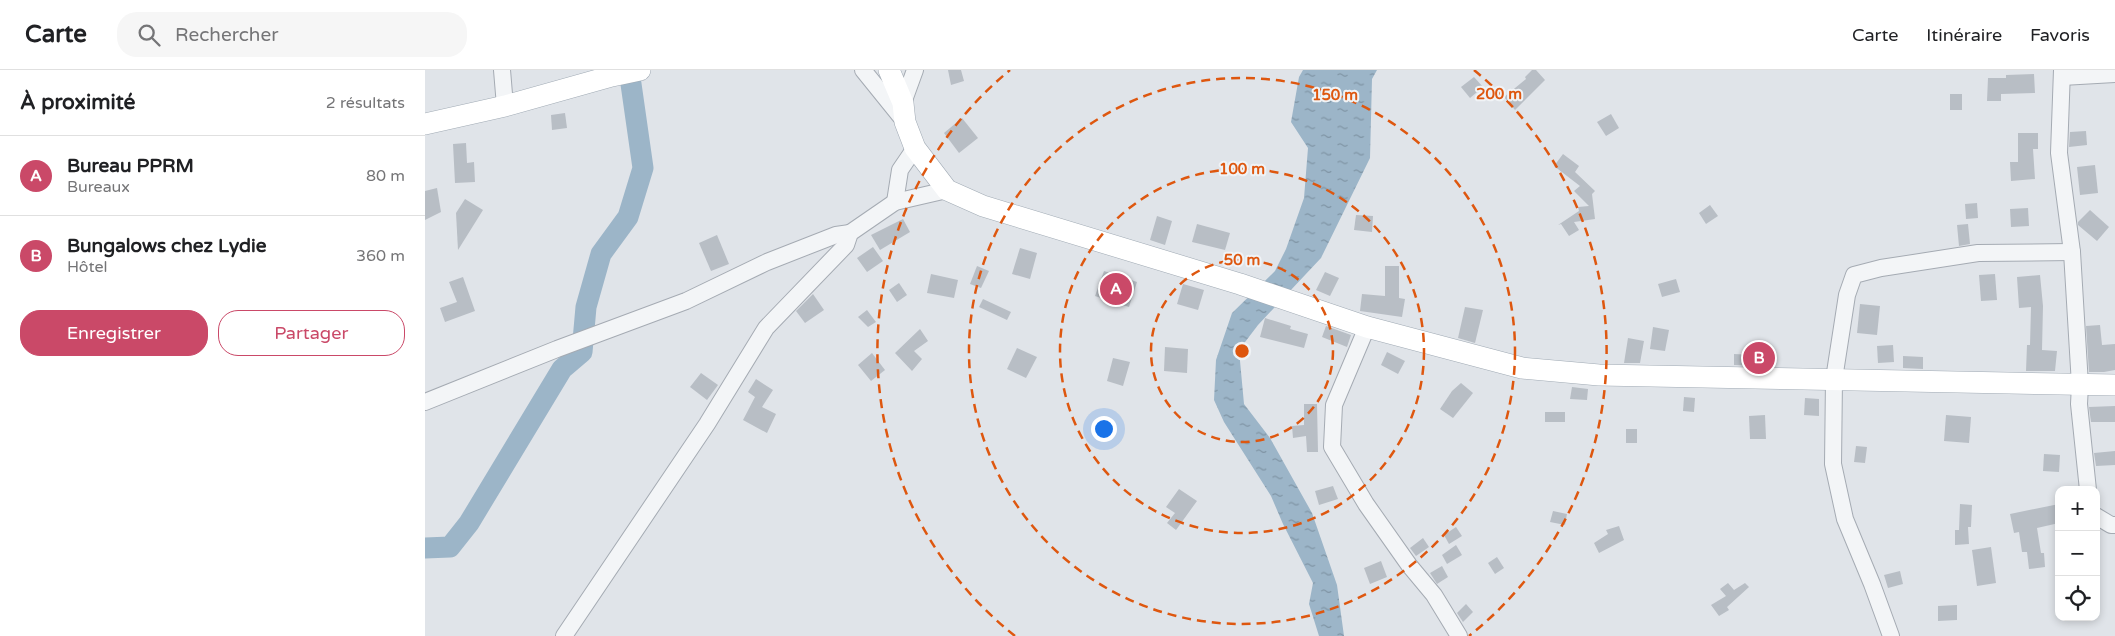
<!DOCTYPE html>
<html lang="fr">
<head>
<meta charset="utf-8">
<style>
  :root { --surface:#fff; --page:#f6f6f6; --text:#202124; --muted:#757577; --line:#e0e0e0; --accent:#ca4968 }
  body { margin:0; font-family:"Varela Round",sans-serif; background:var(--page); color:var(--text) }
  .controls { position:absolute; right:15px; bottom:15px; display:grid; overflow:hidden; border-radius:10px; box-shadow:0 2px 8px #0003 }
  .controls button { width:45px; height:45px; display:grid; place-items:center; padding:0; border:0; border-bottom:1px solid var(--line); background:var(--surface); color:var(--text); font:25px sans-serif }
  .you { position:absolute; left:678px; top:358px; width:18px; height:18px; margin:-12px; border:4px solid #fff; border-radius:50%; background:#1a73e8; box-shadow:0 0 0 8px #1a73e833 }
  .badge { display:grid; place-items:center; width:32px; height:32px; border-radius:50%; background:var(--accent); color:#fff; font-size:16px; font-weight:700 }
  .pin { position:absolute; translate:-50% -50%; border:2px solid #fff; box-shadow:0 1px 5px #0006 }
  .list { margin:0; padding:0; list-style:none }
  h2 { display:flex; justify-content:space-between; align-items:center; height:65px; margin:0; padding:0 20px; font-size:21px }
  h2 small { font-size:16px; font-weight:400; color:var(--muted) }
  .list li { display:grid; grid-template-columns:32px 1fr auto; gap:15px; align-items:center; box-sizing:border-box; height:80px; padding:0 20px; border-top:1px solid var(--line) }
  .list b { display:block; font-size:19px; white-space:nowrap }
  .list p { margin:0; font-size:16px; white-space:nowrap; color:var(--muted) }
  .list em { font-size:16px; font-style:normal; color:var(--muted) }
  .actions { display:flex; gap:10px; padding:15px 20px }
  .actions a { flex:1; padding:11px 0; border:1px solid var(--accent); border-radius:20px; text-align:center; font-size:18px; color:var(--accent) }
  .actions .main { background:var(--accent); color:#fff }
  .icon { flex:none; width:28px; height:28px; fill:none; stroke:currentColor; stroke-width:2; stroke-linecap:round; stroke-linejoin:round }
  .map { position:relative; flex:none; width:1690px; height:566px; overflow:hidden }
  header { display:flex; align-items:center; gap:30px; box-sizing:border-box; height:70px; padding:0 25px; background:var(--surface); border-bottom:1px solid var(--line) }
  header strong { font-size:24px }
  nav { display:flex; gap:28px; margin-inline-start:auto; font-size:18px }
  .search { width:350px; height:45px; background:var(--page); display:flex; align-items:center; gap:12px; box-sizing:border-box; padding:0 18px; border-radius:20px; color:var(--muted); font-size:19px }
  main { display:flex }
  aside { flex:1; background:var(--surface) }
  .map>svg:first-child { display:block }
  .water { fill:url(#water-ripples) }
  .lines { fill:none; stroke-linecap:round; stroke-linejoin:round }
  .river { stroke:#9cb5c8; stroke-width:21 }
  .building { fill:#b8bec5 }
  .minor-casing { stroke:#a5abb3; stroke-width:18 }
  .major-casing { stroke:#a0aab4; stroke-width:22 }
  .minor { stroke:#f3f5f7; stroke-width:16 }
  .major { stroke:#fff; stroke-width:21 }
  .ring { fill:none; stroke:#de570f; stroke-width:2.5; stroke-dasharray:9 6 }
  .centre { fill:#de570f; stroke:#f0f3f6; stroke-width:2.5 }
  .ring-label { font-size:15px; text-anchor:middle; font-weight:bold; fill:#de570f; stroke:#f0f3f6; stroke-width:4; stroke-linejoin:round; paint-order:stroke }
</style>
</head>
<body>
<header>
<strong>Carte</strong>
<div class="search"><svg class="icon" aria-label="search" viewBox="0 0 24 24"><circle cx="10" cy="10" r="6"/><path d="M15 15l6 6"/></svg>Rechercher</div>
<nav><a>Carte</a><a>Itinéraire</a><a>Favoris</a></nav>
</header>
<main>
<aside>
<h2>À proximité<small>2 résultats</small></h2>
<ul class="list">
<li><span class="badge">A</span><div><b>Bureau PPRM</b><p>Bureaux</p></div><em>80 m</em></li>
<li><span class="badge">B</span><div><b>Bungalows chez Lydie</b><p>Hôtel</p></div><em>360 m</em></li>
</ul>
<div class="actions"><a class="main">Enregistrer</a><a>Partager</a></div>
</aside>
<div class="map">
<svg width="1690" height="566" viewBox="0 0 1690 566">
  <defs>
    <pattern id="water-ripples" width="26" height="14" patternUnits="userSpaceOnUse" patternTransform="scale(1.25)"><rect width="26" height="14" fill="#9cb5c8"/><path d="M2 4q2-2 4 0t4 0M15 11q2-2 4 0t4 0" fill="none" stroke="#7f94a4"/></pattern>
  </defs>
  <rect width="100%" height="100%" fill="#e0e4e9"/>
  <polygon class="water" points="878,0 952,0 947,9 945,88 896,188 833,255 814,280 819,334 845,368 887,443 912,515 919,566 894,566 884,534 888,513 858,454 846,426 799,352 789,330 791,290 807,243 850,201 861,179 879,128 883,78 866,52 874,7"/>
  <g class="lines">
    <polyline class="river" points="0,478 25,477 44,453 137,299 157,282 161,237 176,184 203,147 218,98 204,0"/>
  </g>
  <g class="building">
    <polygon points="523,0 536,0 539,11 526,15"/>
    <polygon points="1107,0 1111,0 1120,10 1090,40 1079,27 1101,9 1100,7"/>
    <polygon points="1609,4 1610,23 1576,24 1576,31 1562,31 1563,8 1581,8 1581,5"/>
    <polygon points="1049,7 1058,17 1045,28 1036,17"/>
    <rect x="1525" y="24" width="12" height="16"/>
    <polygon points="140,43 142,58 127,60 126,45"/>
    <polygon points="1186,44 1194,58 1181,66 1172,52"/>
    <polygon points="537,48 553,68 534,83 519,63"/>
    <polygon points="1661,61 1662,75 1644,77 1645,62"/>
    <polygon points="1593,63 1613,63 1613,79 1608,79 1610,109 1586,111 1585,92 1593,92"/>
    <polygon points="41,73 42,93 49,92 50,112 30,113 28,74"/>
    <polygon points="1138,84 1154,96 1150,102 1170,121 1167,124 1170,149 1149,152 1154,160 1144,166 1136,154 1133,155 1154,141 1153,137 1164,136 1149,121 1155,116 1129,96"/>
    <polygon points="1670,95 1673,123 1655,125 1652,97"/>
    <polygon points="12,118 16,142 0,150 0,121"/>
    <polygon points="40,129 58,140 33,180 31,143"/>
    <polygon points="1552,133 1553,148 1541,149 1540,134"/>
    <polygon points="1285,135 1293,146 1281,154 1274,143"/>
    <polygon points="1603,138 1604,156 1586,157 1585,139"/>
    <polygon points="1665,140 1684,157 1672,171 1653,155 1653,152"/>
    <polygon points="931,145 948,146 947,162 929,160"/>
    <polygon points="732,146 747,151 740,175 725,170"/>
    <polygon points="478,149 485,162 455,180 446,165"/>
    <polygon points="772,154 805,163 800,180 767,172"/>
    <polygon points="1543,154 1545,174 1534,176 1532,155"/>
    <polygon points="292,165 304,194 286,201 274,173"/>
    <polygon points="448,177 458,191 442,202 432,188"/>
    <polygon points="595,178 612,183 605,209 587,204"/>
    <polygon points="552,196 564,201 556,218 545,214"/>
    <polygon points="960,196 974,196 974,228 980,229 977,247 935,241 937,224 960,226"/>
    <polygon points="679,201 712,212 704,237 670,226"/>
    <polygon points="900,202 914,208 905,226 891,220"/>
    <polygon points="506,204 533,210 529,228 502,223"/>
    <polygon points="1570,204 1572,230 1556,231 1554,205"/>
    <polygon points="1615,205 1618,236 1617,280 1632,281 1630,301 1601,301 1602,275 1605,275 1606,237 1594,238 1592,207"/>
    <polygon points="38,207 50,241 20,252 15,238 32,232 24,212"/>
    <polygon points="1251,209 1255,222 1237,227 1233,214"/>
    <polygon points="474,213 482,225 472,232 464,220"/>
    <polygon points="758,214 779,220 773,240 752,234"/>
    <polygon points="388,224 399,240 380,253 371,241"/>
    <polygon points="558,229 586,242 582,250 554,237"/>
    <polygon points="1435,234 1455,236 1452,265 1432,263"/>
    <polygon points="1040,237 1058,240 1050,273 1033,268"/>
    <polygon points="442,240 451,252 443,257 433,247"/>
    <polygon points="840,248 866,256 865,259 883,264 879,278 835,267"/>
    <polygon points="1675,255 1677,275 1690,274 1690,300 1679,302 1664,302 1661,256"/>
    <polygon points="901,256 926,265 922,277 897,267"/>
    <polygon points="1228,257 1244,260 1240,281 1225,279"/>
    <polygon points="495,259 503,271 489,281 497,289 487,301 470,283"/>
    <polygon points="1203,268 1219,271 1215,293 1199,293"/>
    <polygon points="1468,275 1469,292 1453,293 1452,276"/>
    <polygon points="740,277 763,279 762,303 739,301"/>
    <polygon points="592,278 612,287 601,308 582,299"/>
    <polygon points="962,282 980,291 973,304 956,295"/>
    <polygon points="447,283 460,300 446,311 433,295"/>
    <polygon points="1309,284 1331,285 1332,296 1309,295"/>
    <polygon points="1478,286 1498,287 1498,299 1478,298"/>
    <polygon points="688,288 705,292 698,316 682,311"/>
    <polygon points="276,303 293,315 282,330 265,317"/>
    <polygon points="331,309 348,320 337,337 351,344 342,363 318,350 330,327 323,322"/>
    <polygon points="1036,313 1048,323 1028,348 1015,339 1027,321"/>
    <polygon points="1147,317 1163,319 1162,330 1145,329"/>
    <polygon points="1259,327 1270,328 1269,342 1258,341"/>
    <polygon points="1380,328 1394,329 1394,346 1379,345"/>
    <polygon points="879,334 892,334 893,382 882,382 881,366 868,368 867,356 879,355"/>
    <polygon points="1690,336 1690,352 1666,352 1664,337"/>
    <rect x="1120" y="342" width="20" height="10"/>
    <polygon points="1340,345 1341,369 1325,369 1324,346"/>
    <polygon points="1521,345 1546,347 1544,373 1519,371"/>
    <rect x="1201" y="359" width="11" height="14"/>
    <polygon points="1431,376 1442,377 1440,393 1429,392"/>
    <polygon points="1690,381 1690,395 1671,396 1669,383"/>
    <polygon points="1619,384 1635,385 1634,402 1618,401"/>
    <polygon points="908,416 913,429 894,435 890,421"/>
    <polygon points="754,419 772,431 751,460 742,453 750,443 741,437"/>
    <polygon points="1535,434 1547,435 1546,457 1543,457 1544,474 1530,475 1530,460 1534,460"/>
    <polygon points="1634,434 1634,453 1612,458 1616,483 1619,483 1620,497 1604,499 1602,482 1597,482 1594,462 1589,463 1585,444"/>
    <polygon points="1128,441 1142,444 1140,455 1125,452"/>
    <polygon points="1194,456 1199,470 1174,483 1169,473 1183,464 1181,460"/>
    <polygon points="1031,457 1037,466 1024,474 1019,465"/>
    <polygon points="998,468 1004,477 991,486 985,478"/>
    <polygon points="1031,475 1037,485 1022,494 1017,485"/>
    <polygon points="1566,477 1571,513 1552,516 1547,480"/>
    <polygon points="1072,487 1079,498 1070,504 1063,493"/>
    <polygon points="956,491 962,507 945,514 939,498"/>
    <polygon points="1017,496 1023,507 1012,514 1005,503"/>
    <polygon points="1475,501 1478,514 1463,518 1459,505"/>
    <polygon points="1303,513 1309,520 1320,513 1324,517 1302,537 1304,540 1294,546 1286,535 1301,526 1295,519"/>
    <polygon points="1041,534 1048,542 1038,552 1032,543"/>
    <polygon points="1532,535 1532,550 1513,551 1513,536"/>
  </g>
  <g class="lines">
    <defs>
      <g id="minor">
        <polyline points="77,0 80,36"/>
        <polyline points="438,0 480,52"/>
        <polyline points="1637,0 1634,83 1647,182 1655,315 1654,334 1663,420"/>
        <polyline points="1637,7 1690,4"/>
        <polyline points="478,33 490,0"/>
        <polyline points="470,132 475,100 490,78"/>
        <polyline points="942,257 909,335 907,377 941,434 984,495 1009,525 1034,566"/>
        <polyline points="0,332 132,279 261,231 342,192 411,165 425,163"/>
        <polyline points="1671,446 1686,455 1690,455"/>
        <polyline points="139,566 282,354 341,258 421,175 425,163 470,132 522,120"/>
        <polyline points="1466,566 1447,514 1420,449 1408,394 1409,309 1422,225 1429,205 1456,198 1553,183 1647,182"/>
      </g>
      <g id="major">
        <polyline points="464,0 478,33 480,52 490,78 522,120 558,136 815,214 942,257 1097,298 1174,305 1690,315"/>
        <polyline points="0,54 80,36 187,6 215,0"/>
      </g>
    </defs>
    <use href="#minor" class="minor-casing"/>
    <use href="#major" class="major-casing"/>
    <use href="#minor" class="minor"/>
    <use href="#major" class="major"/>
  </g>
  <g class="ring">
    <circle cx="817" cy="281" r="91"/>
    <circle cx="817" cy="281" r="182"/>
    <circle cx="817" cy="281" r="273"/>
    <path d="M590 566A364 364 0 0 1 585 0M1049 0A364 364 0 0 1 1044 566"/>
  </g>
  <circle cx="817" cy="281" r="8" class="centre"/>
  <g class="ring-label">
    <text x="1074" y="29">200 m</text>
    <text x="910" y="30">150 m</text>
    <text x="817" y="104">100 m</text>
    <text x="817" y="195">50 m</text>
  </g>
</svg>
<div class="controls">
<button>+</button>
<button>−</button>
<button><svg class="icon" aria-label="locate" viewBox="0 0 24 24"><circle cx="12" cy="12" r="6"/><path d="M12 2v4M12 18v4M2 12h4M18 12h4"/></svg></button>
</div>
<div class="you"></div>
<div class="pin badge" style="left:691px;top:219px">A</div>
<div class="pin badge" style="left:1334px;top:288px">B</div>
</div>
</main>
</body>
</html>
